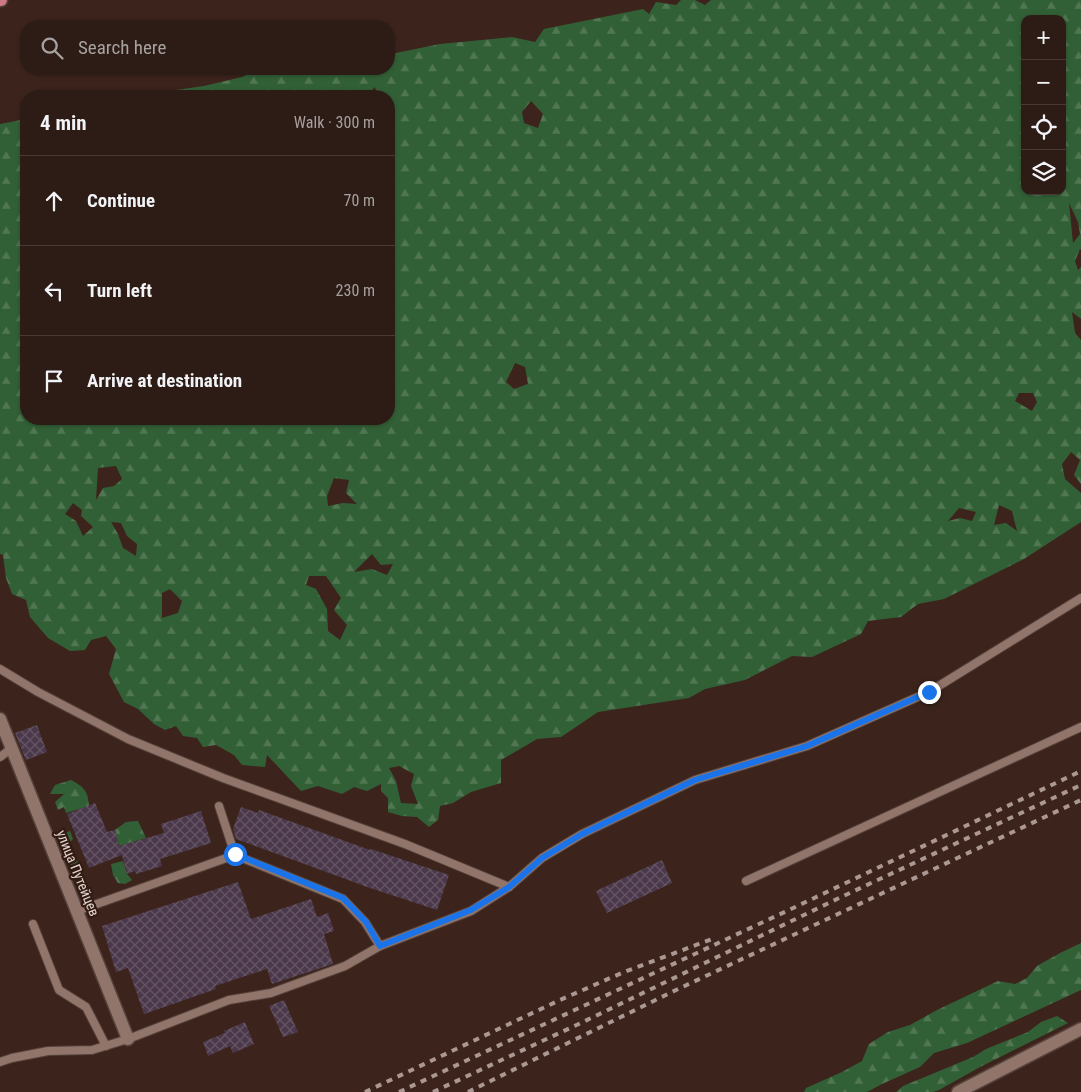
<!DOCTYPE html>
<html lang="en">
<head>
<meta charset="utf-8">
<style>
  :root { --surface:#2d1b15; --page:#35241e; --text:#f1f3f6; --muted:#a7a1a0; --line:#483934 }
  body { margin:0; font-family:"Roboto Condensed",sans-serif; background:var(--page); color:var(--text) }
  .controls { position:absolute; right:15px; top:15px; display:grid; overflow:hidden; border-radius:10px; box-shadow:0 1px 4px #0004 }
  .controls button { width:45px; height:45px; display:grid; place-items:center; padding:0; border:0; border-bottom:1px solid var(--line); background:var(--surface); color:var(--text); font:25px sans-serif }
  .stop { position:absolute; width:15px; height:15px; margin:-11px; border:4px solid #1a73e8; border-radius:50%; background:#fff }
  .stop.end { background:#1a73e8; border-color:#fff; box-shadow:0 1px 5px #0008 }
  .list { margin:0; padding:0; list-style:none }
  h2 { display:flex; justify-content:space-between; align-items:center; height:65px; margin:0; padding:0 20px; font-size:21px }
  h2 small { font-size:16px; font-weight:400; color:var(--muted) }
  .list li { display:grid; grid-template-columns:32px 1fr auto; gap:15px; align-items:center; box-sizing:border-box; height:90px; padding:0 20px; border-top:1px solid var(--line) }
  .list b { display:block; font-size:19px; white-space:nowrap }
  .list em { font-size:16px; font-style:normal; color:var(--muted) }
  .icon { flex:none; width:28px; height:28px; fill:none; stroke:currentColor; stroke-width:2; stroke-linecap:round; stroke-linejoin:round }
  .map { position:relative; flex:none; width:1081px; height:1092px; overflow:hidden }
  .search { position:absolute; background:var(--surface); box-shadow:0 1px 4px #0004; left:20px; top:20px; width:375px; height:55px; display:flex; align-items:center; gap:12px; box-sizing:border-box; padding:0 18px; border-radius:20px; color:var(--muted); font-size:19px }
  .panel { position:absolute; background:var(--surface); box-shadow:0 1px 4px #0004; left:20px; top:90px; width:375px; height:335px; border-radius:20px }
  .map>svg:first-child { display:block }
  .forest { fill:url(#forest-firs); fill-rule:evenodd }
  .building { fill:url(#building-cross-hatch) }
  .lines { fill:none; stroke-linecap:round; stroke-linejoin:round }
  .service-casing { stroke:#54413a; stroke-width:10 }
  .minor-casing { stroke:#54413a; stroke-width:15 }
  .primary-casing { stroke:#54413a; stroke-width:15 }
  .service { stroke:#91746a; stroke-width:8 }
  .minor { stroke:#91746a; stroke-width:12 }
  .primary { stroke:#cd7984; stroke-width:12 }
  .rail { stroke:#ab9892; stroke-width:4; stroke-dasharray:6 6; stroke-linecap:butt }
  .route { stroke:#1a73e8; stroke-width:6 }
  .labels { text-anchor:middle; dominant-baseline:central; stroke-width:4.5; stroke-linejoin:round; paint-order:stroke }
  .street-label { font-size:14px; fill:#e4d4cf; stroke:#311b12 }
</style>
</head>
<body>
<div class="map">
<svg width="1081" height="1092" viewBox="0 0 1081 1092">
  <defs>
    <pattern id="forest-firs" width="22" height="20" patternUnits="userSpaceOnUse" patternTransform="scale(1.25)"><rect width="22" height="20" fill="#326036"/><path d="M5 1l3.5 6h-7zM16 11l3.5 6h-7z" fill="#507652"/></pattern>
    <pattern id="building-cross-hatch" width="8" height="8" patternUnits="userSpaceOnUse" patternTransform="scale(1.25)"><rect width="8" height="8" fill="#4b394b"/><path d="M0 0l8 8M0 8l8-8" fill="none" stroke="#655564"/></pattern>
  </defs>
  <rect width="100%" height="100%" fill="#3c241c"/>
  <g class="forest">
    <path d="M 681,0 L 695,0 L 705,5 L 711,0 L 1081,0 L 1081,250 L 1080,249 L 1075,261 L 1078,270 L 1081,267 L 1081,319 L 1072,312 L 1075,333 L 1081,340 L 1081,484 L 1074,475 L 1080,460 L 1071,452 L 1062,464 L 1065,479 L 1081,493 L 1081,522 L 1024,559 L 944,599 L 918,604 L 901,617 L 868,621 L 861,634 L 812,657 L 792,656 L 745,680 L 705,689 L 689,698 L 598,712 L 561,737 L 537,739 L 501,760 L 501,783 L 471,792 L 453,803 L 440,806 L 438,820 L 429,827 L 417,817 L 402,816 L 388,812 L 388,798 L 381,791 L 381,784 L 367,791 L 354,787 L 342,794 L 318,786 L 301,791 L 267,755 L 265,767 L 242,765 L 234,755 L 216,745 L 203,747 L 197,738 L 183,736 L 176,726 L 165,730 L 154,724 L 138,709 L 124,702 L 109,674 L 116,649 L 106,636 L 91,640 L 85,650 L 70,651 L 48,638 L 30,617 L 26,600 L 12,594 L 6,578 L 3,555 L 0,554 L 0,124 L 26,119 L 26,419 L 389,419 L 389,122 L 395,109 L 389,107 L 389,96 L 377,96 L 375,87 L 366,96 L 153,96 L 155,93 L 204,86 L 242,77 L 254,71 L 283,73 L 290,69 L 389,69 L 389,55 L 391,54 L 440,44 L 512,37 L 535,42 L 544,29 L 643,9 L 649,14 L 656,2 L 676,5 ZM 1025,19 L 1062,19 L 1062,191 L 1025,191 ZM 531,101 L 543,114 L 538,128 L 524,123 L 522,112 ZM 1069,203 L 1078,222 L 1080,234 L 1073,243 ZM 515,363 L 525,367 L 528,384 L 514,389 L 506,382 ZM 1019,393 L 1033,393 L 1037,402 L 1032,411 L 1015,401 ZM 116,466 L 122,479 L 114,486 L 103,488 L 96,500 L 98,468 ZM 334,478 L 349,480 L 346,493 L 357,504 L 343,503 L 328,506 L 327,496 ZM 73,503 L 82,510 L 81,516 L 93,527 L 83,536 L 76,521 L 65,514 ZM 999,505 L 1012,511 L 1017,531 L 1006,523 L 994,525 ZM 959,508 L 976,512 L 972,521 L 960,518 L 948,521 ZM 111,522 L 121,523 L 127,536 L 137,544 L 136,556 L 123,548 L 118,534 ZM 372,554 L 381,565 L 393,564 L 387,575 L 372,569 L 354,572 ZM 309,576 L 326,576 L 341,598 L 334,610 L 347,625 L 340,640 L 328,631 L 327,609 L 316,589 L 306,585 ZM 170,589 L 182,601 L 178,613 L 162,618 L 162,593 ZM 399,766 L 414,774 L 411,786 L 418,804 L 401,803 L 396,781 L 389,768 Z"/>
    <path d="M 71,780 C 84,787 88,791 89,806 L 66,813 L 64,807 L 58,810 L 55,802 L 64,794 L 50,794 L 55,785 Z"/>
    <polygon points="138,821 146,838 119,846 115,830 126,822"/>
    <polygon points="70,831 73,839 69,843 81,870 81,874 72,868 59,835"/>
    <polygon points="123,861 127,874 132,880 125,884 118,883 113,875 111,864"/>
    <polygon points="1081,943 1081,990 967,1043 934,1053 920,1067 882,1084 867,1092 804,1092 806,1088 842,1072 862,1061 869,1044 888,1032 910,1025 937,1010 998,981 1015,984 1027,978 1037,966 1060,953"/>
    <polygon points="1057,1016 1068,1023 980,1067 939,1090 933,1092 896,1092 903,1086 973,1057 986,1049 1028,1032 1041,1022"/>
  </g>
  <g class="building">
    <polygon points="37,725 47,752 26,760 15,733"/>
    <polygon points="95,803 107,832 115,830 119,846 164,833 161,824 201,811 211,843 160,859 162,866 136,874 135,871 127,874 122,855 89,868 67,814"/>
    <polygon points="241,807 258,813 259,810 370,850 371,849 449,875 437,910 358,884 359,884 236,839 233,829"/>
    <polygon points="662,860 672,883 607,913 596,891"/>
    <polygon points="238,882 251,919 311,899 317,917 328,913 334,931 324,934 333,964 272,984 267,969 215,986 216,989 144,1014 128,968 116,972 102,926"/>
    <polygon points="284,1000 298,1032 283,1037 269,1006"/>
    <polygon points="245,1022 254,1044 233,1053 230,1046 208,1056 203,1042 225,1033 224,1031"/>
  </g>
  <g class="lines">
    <defs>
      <g id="service">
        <polyline points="0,669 38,692 128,739 223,778 405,844 509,887"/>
        <polyline points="0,757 12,748"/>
        <polyline points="219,806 235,855"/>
        <polyline points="746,881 1081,727"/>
        <polyline points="77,911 235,855 343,899 365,922 380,946"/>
        <polyline points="33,924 59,990 86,1007 106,1046"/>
        <polyline points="0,1062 12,1058 48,1051 92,1050 128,1039 229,1000 271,993 345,966 380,946 471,911 509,887 542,858 582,834 695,780 807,746 929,692 1081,598"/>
      </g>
      <g id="minor">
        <polyline points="0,719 128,1039"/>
        <polyline points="958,1092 1081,1029"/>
      </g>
      <polyline id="primary" points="0,0 1,0"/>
    </defs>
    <use href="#service" class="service-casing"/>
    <use href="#minor" class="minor-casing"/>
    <use href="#primary" class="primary-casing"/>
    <use href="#service" class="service"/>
    <use href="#minor" class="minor"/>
    <use href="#primary" class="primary"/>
    <g class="rail">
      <polyline points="365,1092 560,1000 624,972 712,939"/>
      <polyline points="399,1092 789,910 1081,771"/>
      <polyline points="433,1092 583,1022 837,899 1081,785"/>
      <polyline points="468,1092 676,990 1081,800"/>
    </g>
  </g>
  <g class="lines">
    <polyline class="route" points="235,854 343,898 366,922 380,946 471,910 509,887 542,858 582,834 695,780 807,746 929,692"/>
  </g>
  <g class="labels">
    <g class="street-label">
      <text transform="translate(78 873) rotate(68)">улица Путейцев</text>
    </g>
  </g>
</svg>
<div class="controls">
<button>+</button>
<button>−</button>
<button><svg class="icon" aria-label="locate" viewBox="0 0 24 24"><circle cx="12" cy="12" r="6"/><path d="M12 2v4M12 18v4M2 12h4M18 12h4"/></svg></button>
<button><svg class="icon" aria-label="layers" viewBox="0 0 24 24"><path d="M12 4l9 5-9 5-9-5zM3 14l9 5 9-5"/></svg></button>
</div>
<div class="stop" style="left:235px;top:854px"></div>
<div class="stop end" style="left:929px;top:692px"></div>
<div class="search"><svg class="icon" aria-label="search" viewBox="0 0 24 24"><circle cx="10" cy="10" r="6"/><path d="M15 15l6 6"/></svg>Search here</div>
<section class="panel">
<h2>4 min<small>Walk · 300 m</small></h2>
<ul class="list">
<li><svg class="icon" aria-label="ahead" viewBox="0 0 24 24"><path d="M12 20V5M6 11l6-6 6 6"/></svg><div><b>Continue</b></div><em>70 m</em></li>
<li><svg class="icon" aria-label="left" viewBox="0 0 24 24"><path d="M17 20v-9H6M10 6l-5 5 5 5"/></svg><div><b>Turn left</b></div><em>230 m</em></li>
<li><svg class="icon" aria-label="arrive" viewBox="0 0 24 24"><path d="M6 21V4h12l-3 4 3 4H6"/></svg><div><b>Arrive at destination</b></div></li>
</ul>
</section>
</div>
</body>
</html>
